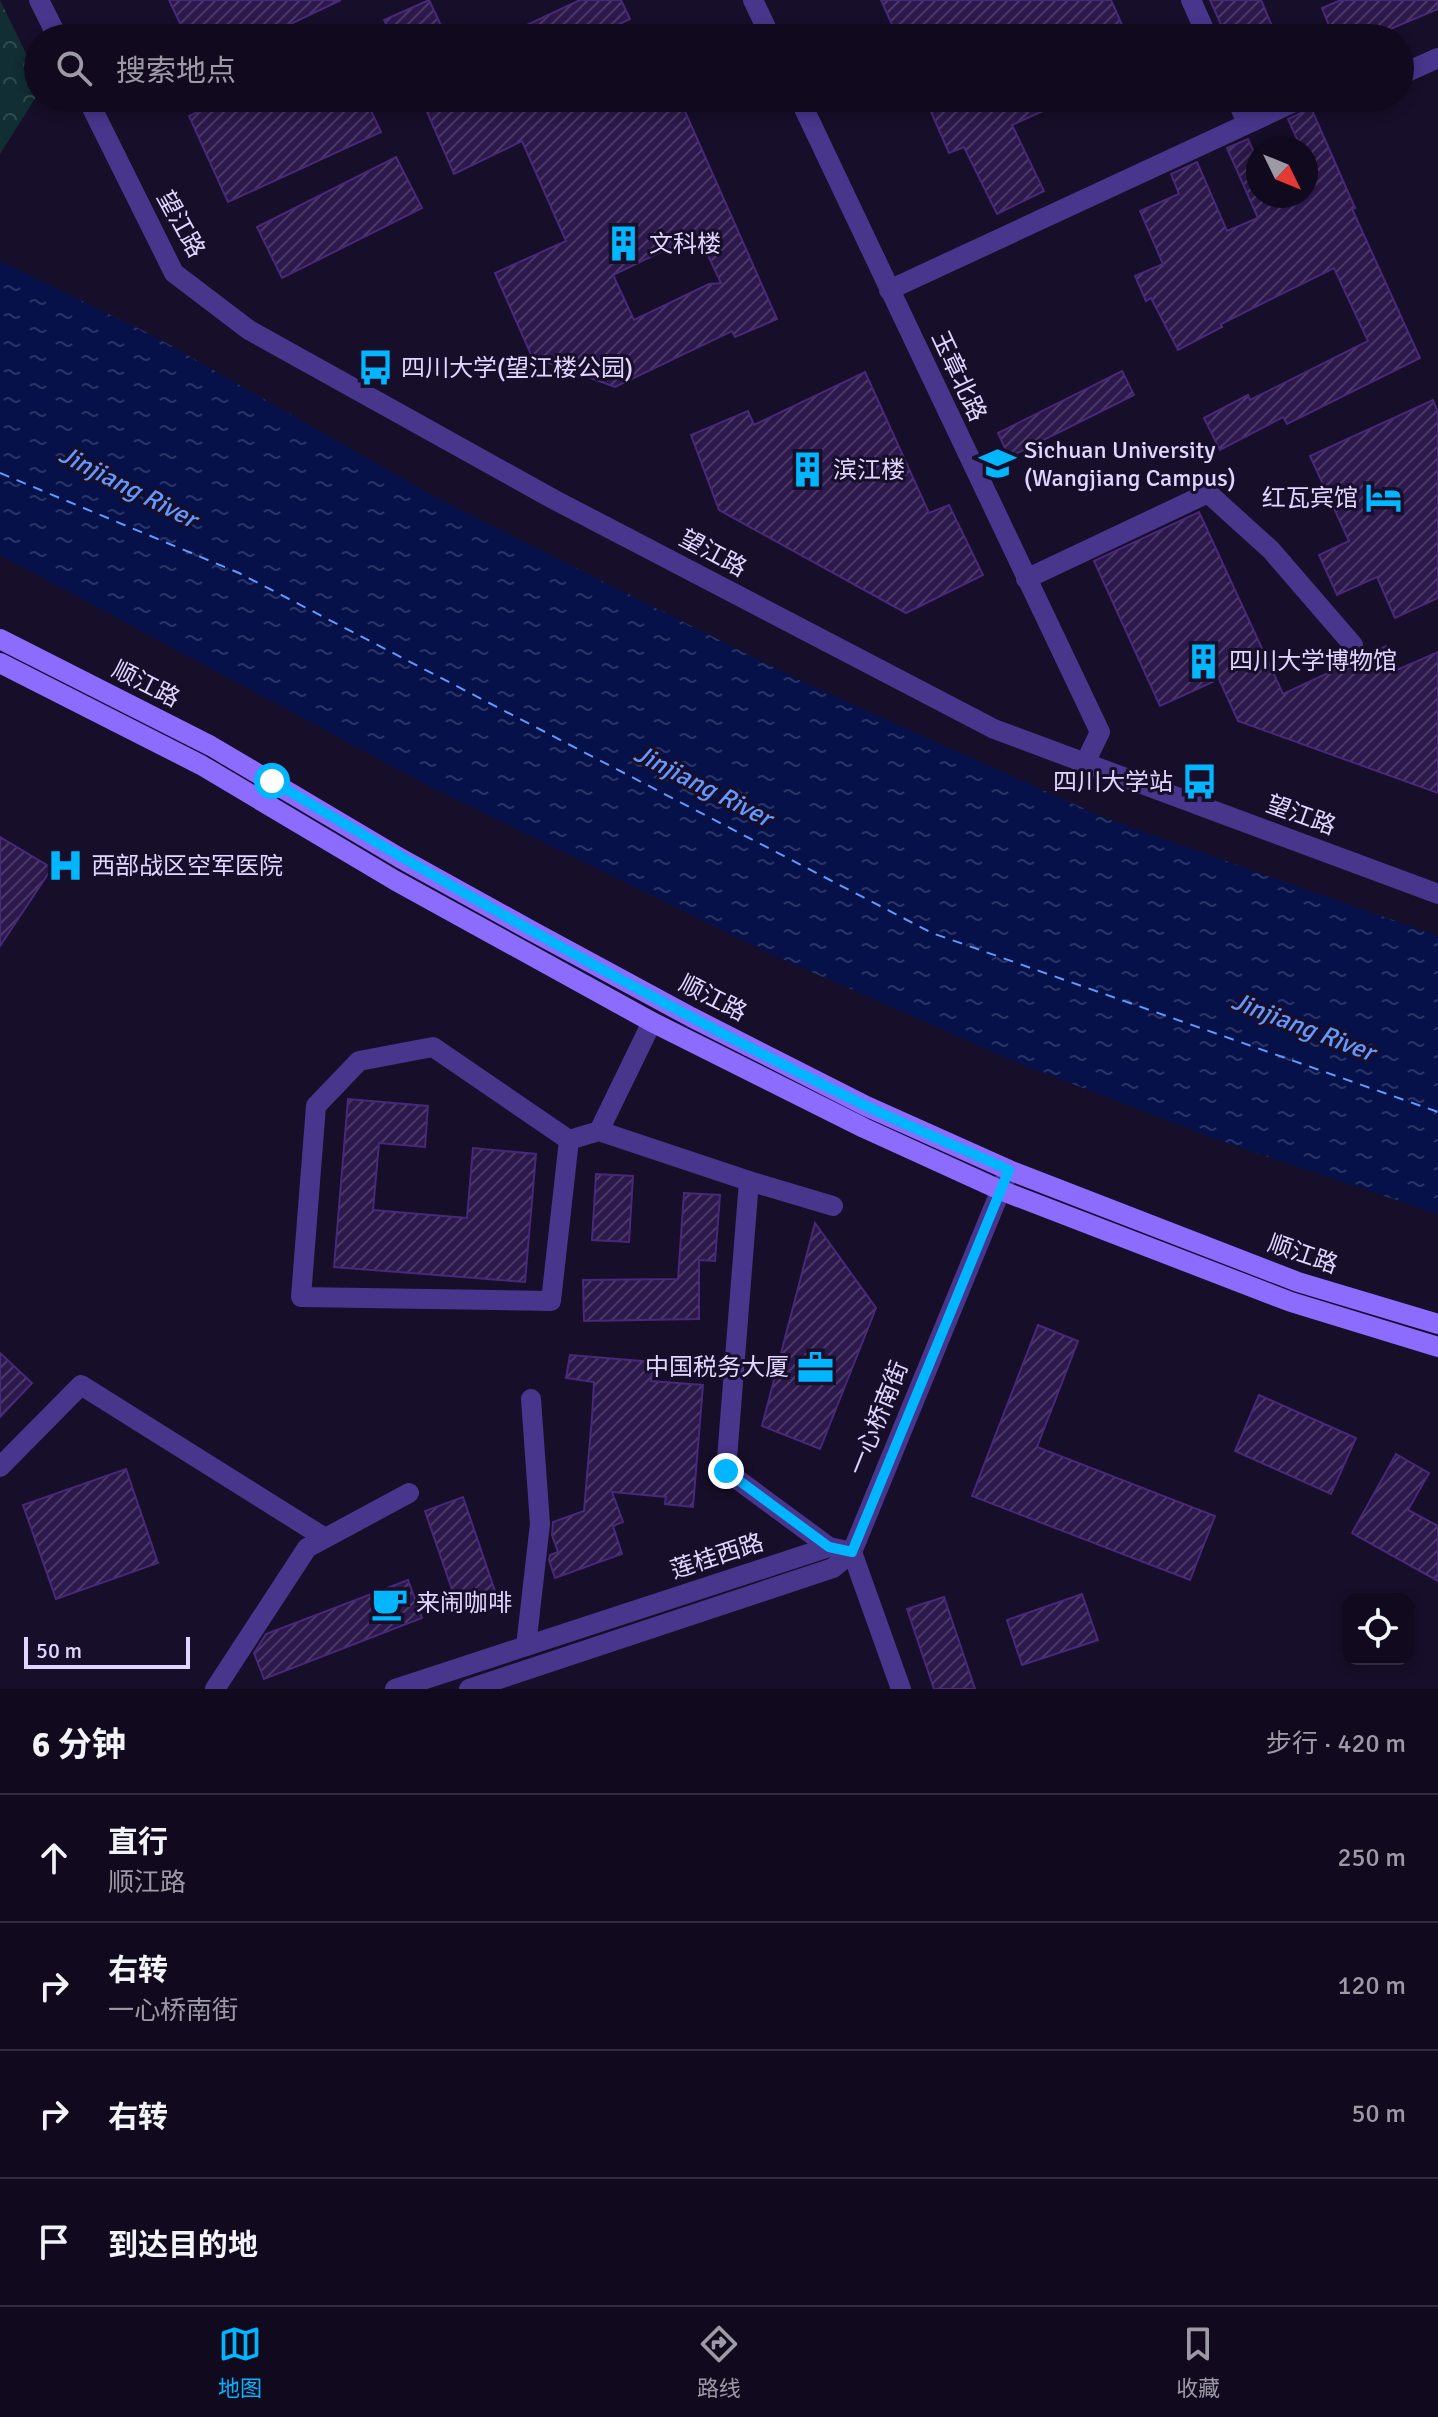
<!DOCTYPE html>
<html lang="zh">
<head>
<meta charset="utf-8">
<style>
  :root { --surface:#110a1f; --page:#1a1328; --text:#f1f3f6; --muted:#9c9aa4; --line:#302b3d; --accent:#01b5ff }
  body { margin:0; font-family:Signika,"Noto Sans SC",sans-serif; background:var(--page); color:var(--text) }
  .controls { position:absolute; right:24px; bottom:24px; display:grid; overflow:hidden; border-radius:16px; box-shadow:0 4px 12px #0003 }
  .controls button { width:72px; height:72px; display:grid; place-items:center; padding:0; border:0; border-bottom:2px solid var(--line); background:var(--surface); color:var(--text); font:40px sans-serif }
  .compass { position:absolute; left:1246px; top:136px; width:72px; height:72px; border-radius:50%; background:var(--surface); box-shadow:0 4px 12px #0003; rotate:133deg }
  .scale { position:absolute; left:24px; bottom:20px; width:166px; box-sizing:border-box; padding-left:8px; border:4px solid #e2d5ff; border-top:0; font-size:22px; line-height:28px; white-space:nowrap; color:#e2d5ff; -webkit-text-stroke:6px #170e29; paint-order:stroke }
  .stop { position:absolute; width:24px; height:24px; margin:-18px; border:6px solid #01b5ff; border-radius:50%; background:#fff }
  .stop.end { background:#01b5ff; border-color:#fff; box-shadow:0 2px 8px #0008 }
  .list { margin:0; padding:0; list-style:none }
  h2 { display:flex; justify-content:space-between; align-items:center; height:104px; margin:0; padding:0 32px; font-size:34px }
  h2 small { font-size:26px; font-weight:400; color:var(--muted) }
  .list li { display:grid; grid-template-columns:52px 1fr auto; gap:24px; align-items:center; box-sizing:border-box; height:128px; padding:0 32px; border-top:2px solid var(--line) }
  .list b { display:block; font-size:30px; white-space:nowrap }
  .list p { margin:0; font-size:26px; white-space:nowrap; color:var(--muted) }
  .list em { font-size:26px; font-style:normal; color:var(--muted) }
  .icon { flex:none; width:44px; height:44px; fill:none; stroke:currentColor; stroke-width:2; stroke-linecap:round; stroke-linejoin:round }
  .map { position:relative; flex:none; width:1438px; height:1689px; overflow:hidden }
  .search { position:absolute; background:var(--surface); box-shadow:0 4px 12px #0003; left:24px; right:24px; top:24px; height:88px; display:flex; align-items:center; gap:20px; box-sizing:border-box; padding:0 28px; border-radius:44px; color:var(--muted); font-size:30px }
  .sheet { height:616px; background:var(--surface) }
  nav { display:flex; justify-content:space-around; align-items:center; box-sizing:border-box; height:112px; border-top:2px solid var(--line); background:var(--surface); font-size:22px; color:var(--muted) }
  nav a { display:grid; justify-items:center; gap:4px }
  nav .on { color:var(--accent) }
  .map>svg:first-child { display:block }
  .park { fill:url(#park-crowns) }
  .water { fill:url(#water-ripples) }
  .lines { fill:none; stroke-linecap:round; stroke-linejoin:round }
  .ferry { stroke:#6399ff; stroke-width:2; stroke-dasharray:10 8; stroke-linecap:butt }
  .building { fill:url(#building-hatch); stroke:#482879; stroke-width:2; fill-rule:evenodd }
  .minor { stroke:#48358c; stroke-width:20 }
  .tertiary { stroke:#48358c; stroke-width:20 }
  .secondary { stroke:#8c6cff; stroke-width:20 }
  .route { stroke:#01b5ff; stroke-width:10 }
  .labels { text-anchor:middle; dominant-baseline:central; stroke-width:6; stroke-linejoin:round; paint-order:stroke }
  .street-label { font-size:24px; fill:#e2d5ff; stroke:#170e29 }
  .poi-label { font-size:24px; fill:#e2d5ff; stroke:#170e29; text-anchor:start }
  .water-label { font-size:26px; font-style:italic; fill:#6399ff; stroke:#170e29 }
</style>
</head>
<body>
<div class="map">
<svg width="1438" height="1689" viewBox="0 0 1438 1689">
  <defs>
    <pattern id="park-crowns" width="20" height="18" patternUnits="userSpaceOnUse" patternTransform="scale(2)"><rect width="20" height="18" fill="#102e33"/><path d="M2 6a3 3 0 1 1 6 0M12 15a3 3 0 1 1 6 0" fill="none" stroke="#324b52"/></pattern>
    <pattern id="water-ripples" width="26" height="14" patternUnits="userSpaceOnUse" patternTransform="scale(2)"><rect width="26" height="14" fill="#06114a"/><path d="M2 4q2-2 4 0t4 0M15 11q2-2 4 0t4 0" fill="none" stroke="#2a3365"/></pattern>
    <pattern id="building-hatch" width="6" height="6" patternUnits="userSpaceOnUse" patternTransform="scale(2)"><rect width="6" height="6" fill="#2c184b"/><path d="M-1 1l2-2M0 6l6-6M5 7l2-2" fill="none" stroke="#4a3966"/></pattern>
  </defs>
  <rect width="100%" height="100%" fill="#170e29"/>
  <polygon class="park" points="0,0 38,78 38,94 0,154"/>
  <polygon class="water" points="0,261 154,336 437,498 803,682 1105,818 1438,936 1438,1214 1218,1140 1021,1064 771,954 429,786 0,555"/>
  <g class="lines">
    <polyline class="ferry" points="0,473 239,573 932,933 1438,1112"/>
  </g>
  <g class="building">
    <polygon points="169,0 341,0 261,38 187,38"/>
    <polygon points="429,0 447,38 393,38 384,20"/>
    <polygon points="580,0 621,0 630,19 590,38 499,38"/>
    <polygon points="881,0 1111,0 1128,38 898,38"/>
    <polygon points="1210,0 1261,0 1277,38 1227,38"/>
    <polygon points="1341,0 1438,0 1438,9 1369,38 1334,38 1322,8"/>
    <polygon points="227,98 365,98 381,132 228,202 189,116"/>
    <path d="M 421,98 L 679,98 L 777,319 L 735,337 L 732,331 L 615,387 L 532,357 L 495,273 L 566,241 L 522,141 L 454,174 ZM 698,234 L 721,283 L 709,284 L 634,320 L 613,275 Z"/>
    <polygon points="925,98 1072,98 1012,125 1044,191 997,214 964,147 949,153"/>
    <polygon points="1311,108 1355,208 1352,209 1420,358 1287,424 1283,417 1220,450 1204,418 1248,395 1250,400 1368,341 1334,268 1221,324 1222,327 1178,350 1151,298 1146,301 1135,276 1163,264 1140,211 1179,194 1171,174 1197,162 1227,231 1258,218 1227,148 1248,139 1258,161 1258,196 1306,196 1306,148 1301,148 1288,119"/>
    <polygon points="396,157 422,208 282,278 257,227"/>
    <polygon points="1122,371 1134,395 1009,457 998,433"/>
    <polygon points="865,372 929,513 949,505 983,575 906,613 719,510 691,435 748,411 754,425"/>
    <polygon points="1433,400 1438,412 1438,598 1395,618 1377,577 1337,595 1319,555 1349,541 1310,456"/>
    <polygon points="1199,512 1283,694 1386,646 1397,670 1438,652 1438,793 1238,721 1219,679 1160,706 1094,561"/>
    <polygon points="0,837 52,868 0,946"/>
    <polygon points="348,1099 428,1106 425,1147 379,1143 373,1210 467,1218 473,1148 536,1154 525,1282 334,1267"/>
    <polygon points="596,1174 633,1176 629,1242 592,1240"/>
    <polygon points="684,1193 720,1195 715,1261 699,1260 699,1319 584,1321 583,1280 678,1279"/>
    <polygon points="815,1223 876,1308 820,1449 762,1426"/>
    <polygon points="1038,1325 1078,1341 1037,1447 1215,1516 1190,1580 972,1496"/>
    <polygon points="0,1353 32,1383 0,1417"/>
    <polygon points="570,1355 653,1362 651,1381 703,1385 693,1507 665,1504 666,1497 612,1492 623,1522 613,1526 622,1554 555,1578 549,1560 550,1555 558,1552 552,1535 553,1522 584,1511 592,1417 594,1382 566,1378"/>
    <polygon points="1259,1395 1356,1438 1331,1494 1235,1451"/>
    <polygon points="1396,1454 1429,1473 1408,1510 1438,1526 1438,1581 1352,1533"/>
    <polygon points="126,1469 158,1563 56,1599 23,1505"/>
    <polygon points="463,1497 497,1597 459,1610 425,1511"/>
    <polygon points="408,1580 422,1618 264,1679 254,1653 266,1634"/>
    <polygon points="1082,1594 1098,1640 1022,1665 1007,1620"/>
    <polygon points="944,1597 975,1689 934,1689 907,1609"/>
  </g>
  <g class="lines">
    <g class="minor">
      <polyline points="753,0 771,38"/>
      <polyline points="1191,0 1208,38"/>
      <polyline points="1400,75 1438,58"/>
      <polyline points="799,98 1100,732 1085,763"/>
      <polyline points="1236,98 1247,123"/>
      <polyline points="889,290 1303,98"/>
      <polyline points="1026,579 1208,493 1271,550 1353,645"/>
      <polyline points="599,1131 749,1181 833,1206"/>
      <polyline points="569,1140 433,1047 359,1061 316,1106 301,1297 551,1301 569,1140 599,1131 652,1022"/>
      <polyline points="749,1181 726,1471 829,1547"/>
      <polyline points="0,1467 81,1385 325,1538"/>
      <polyline points="526,1646 540,1524 531,1399"/>
      <polyline points="215,1689 307,1548 409,1493"/>
      <polyline points="395,1689 829,1547 852,1552"/>
      <polyline points="469,1689 833,1568 852,1552"/>
      <polyline points="901,1689 852,1552 1009,1170"/>
    </g>
    <g class="tertiary">
      <polyline points="39,0 58,38"/>
      <polyline points="87,98 174,273 249,330 553,499 994,729 1438,894"/>
    </g>
    <g class="secondary">
      <polyline points="0,639 211,746 400,858 532,931 691,1017 866,1106 1009,1170 1298,1282 1438,1324"/>
      <polyline points="0,663 201,765 396,881 652,1022 864,1128 1000,1190 1291,1302 1438,1347"/>
    </g>
  </g>
  <g class="lines">
    <path class="route" d="M 272,781 C 465,896 662,1006 864,1105 C 912,1128 961,1148 1009,1170 L 852,1552 L 829,1547 L 726,1471"/>
  </g>
  <defs>
    <symbol id="building-bare" viewBox="-9 -9 18 18"><path d="M-4-6H4V6H1V3H-1V6H-4ZM-2.5-4.3h1.7v1.8h-1.7ZM.8-4.3h1.7v1.8H.8ZM-2.5-1h1.7V.8h-1.7ZM.8-1h1.7V.8H.8Z" fill="#01b5ff" stroke="#170e29" stroke-width="2.5" paint-order="stroke"/></symbol>
    <symbol id="bus-bare" viewBox="-9 -9 18 18"><path d="M-5-6H5V4H4V6H2V4H-2V6H-4V4H-5ZM-3.5-4V0h7V-4ZM-3.5 1.2v1.5H-2V1.2ZM2 1.2v1.5H3.5V1.2Z" fill="#01b5ff" stroke="#170e29" stroke-width="2.5" paint-order="stroke"/></symbol>
    <symbol id="university-bare" viewBox="-9 -9 18 18"><path d="M0-5L7-2L0 1L-7-2ZM-4 1L0 2.5L4 1V4Q0 6-4 4Z" fill="#01b5ff" stroke="#170e29" stroke-width="2.5" paint-order="stroke"/></symbol>
    <symbol id="hotel-bare" viewBox="-9 -9 18 18"><path d="M-6-4.5h1.5V1H6V5H4.5V3h-9V5H-6ZM-4 0a1.8 1.8 0 1 1 3.6 0ZM.5 0V-2.5h3Q6-2.5 6 0Z" fill="#01b5ff" stroke="#170e29" stroke-width="2.5" paint-order="stroke"/></symbol>
    <symbol id="hospital-bare" viewBox="-9 -9 18 18"><path d="M-5-5h3v3.5h4V-5h3V5h-3V1.5h-4V5h-3Z" fill="#01b5ff" stroke="#170e29" stroke-width="2.5" paint-order="stroke"/></symbol>
    <symbol id="office-bare" viewBox="-9 -9 18 18"><path d="M-6-3h4V-5.5h4V-3h4V5H-6ZM-1-4.5V-3h2v-1.5ZM-6 0V1H6V0Z" fill="#01b5ff" stroke="#170e29" stroke-width="2.5" paint-order="stroke"/></symbol>
    <symbol id="cafe-bare" viewBox="-9 -9 18 18"><path d="M-5.5-4.5H6V0H3Q3 3.5 0 3.5H-2.5Q-5.5 3.5-5.5 0ZM3-3.2v2h1.7v-2ZM-6 4.5H4V6H-6Z" fill="#01b5ff" stroke="#170e29" stroke-width="2.5" paint-order="stroke"/></symbol>
  </defs>
  <g fill-rule="evenodd">
    <use href="#building-bare" x="598" y="218" width="51" height="51"/>
    <use href="#bus-bare" x="350" y="342" width="51" height="51"/>
    <use href="#university-bare" x="972" y="438" width="51" height="51"/>
    <use href="#building-bare" x="782" y="444" width="51" height="51"/>
    <use href="#hotel-bare" x="1358" y="472" width="51" height="51"/>
    <use href="#building-bare" x="1178" y="636" width="51" height="51"/>
    <use href="#bus-bare" x="1174" y="756" width="51" height="51"/>
    <use href="#hospital-bare" x="40" y="840" width="51" height="51"/>
    <use href="#office-bare" x="790" y="1342" width="51" height="51"/>
    <use href="#cafe-bare" x="364" y="1578" width="51" height="51"/>
  </g>
  <g class="labels">
    <g class="street-label">
      <text transform="translate(181 224) rotate(61)">望江路</text>
      <text transform="translate(959 376) rotate(65)">玉章北路</text>
      <text transform="translate(713 553) rotate(28)">望江路</text>
      <text transform="translate(146 684) rotate(27)">顺江路</text>
      <text transform="translate(1301 815) rotate(20)">望江路</text>
      <text transform="translate(713 998) rotate(27)">顺江路</text>
      <text transform="translate(1303 1254) rotate(19)">顺江路</text>
      <text transform="translate(878 1418) rotate(-68)">一心桥南街</text>
      <text transform="translate(717 1556) rotate(-18)">莲桂西路</text>
    </g>
    <g class="poi-label">
      <text x="649" y="244">文科楼</text>
      <text x="401" y="368">四川大学(望江楼公园)</text>
      <text x="1024" y="450">Sichuan University<tspan x="1024" dy="28">(Wangjiang Campus)</tspan></text>
      <text x="833" y="470">滨江楼</text>
      <text x="1358" y="498" text-anchor="end">红瓦宾馆</text>
      <text x="1229" y="661">四川大学博物馆</text>
      <text x="1173" y="782" text-anchor="end">四川大学站</text>
      <text x="91" y="866">西部战区空军医院</text>
      <text x="789" y="1367" text-anchor="end">中国税务大厦</text>
      <text x="416" y="1603">来闹咖啡</text>
    </g>
    <g class="water-label">
      <text transform="translate(128 487) rotate(27)">Jinjiang River</text>
      <text transform="translate(703 786) rotate(27)">Jinjiang River</text>
      <text transform="translate(1303 1027) rotate(21)">Jinjiang River</text>
    </g>
  </g>
</svg>
<div class="controls">
<button><svg class="icon" aria-label="locate" viewBox="0 0 24 24"><circle cx="12" cy="12" r="6"/><path d="M12 2v4M12 18v4M2 12h4M18 12h4"/></svg></button>
</div>
<svg class="compass" viewBox="-18 -18 36 36"><path d="M0-13l5 13h-10z" fill="#e53935"/><path d="M0 13l5-13h-10z" fill="#9c9aa4"/></svg>
<div class="scale">50 m</div>
<div class="stop" style="left:272px;top:781px"></div>
<div class="stop end" style="left:726px;top:1471px"></div>
<div class="search"><svg class="icon" aria-label="search" viewBox="0 0 24 24"><circle cx="10" cy="10" r="6"/><path d="M15 15l6 6"/></svg>搜索地点</div>
</div>
<section class="sheet">
<h2>6 分钟<small>步行 · 420 m</small></h2>
<ul class="list">
<li><svg class="icon" aria-label="ahead" viewBox="0 0 24 24"><path d="M12 20V5M6 11l6-6 6 6"/></svg><div><b>直行</b><p>顺江路</p></div><em>250 m</em></li>
<li><svg class="icon" aria-label="right" viewBox="0 0 24 24"><path d="M7 20v-9h11M14 6l5 5-5 5"/></svg><div><b>右转</b><p>一心桥南街</p></div><em>120 m</em></li>
<li><svg class="icon" aria-label="right" viewBox="0 0 24 24"><path d="M7 20v-9h11M14 6l5 5-5 5"/></svg><div><b>右转</b></div><em>50 m</em></li>
<li><svg class="icon" aria-label="arrive" viewBox="0 0 24 24"><path d="M6 21V4h12l-3 4 3 4H6"/></svg><div><b>到达目的地</b></div></li>
</ul>
</section>
<nav>
<a class="on"><svg class="icon" aria-label="map" viewBox="0 0 24 24"><path d="M3 6l6-2 6 2 6-2v14l-6 2-6-2-6 2zM9 4v14M15 6v14"/></svg>地图</a>
<a><svg class="icon" aria-label="directions" viewBox="0 0 24 24"><path d="M12 3l9 9-9 9-9-9zM9 14v-3h6M13 9l2 2-2 2"/></svg>路线</a>
<a><svg class="icon" aria-label="saved" viewBox="0 0 24 24"><path d="M7 4h10v16l-5-4-5 4z"/></svg>收藏</a>
</nav>
</body>
</html>
